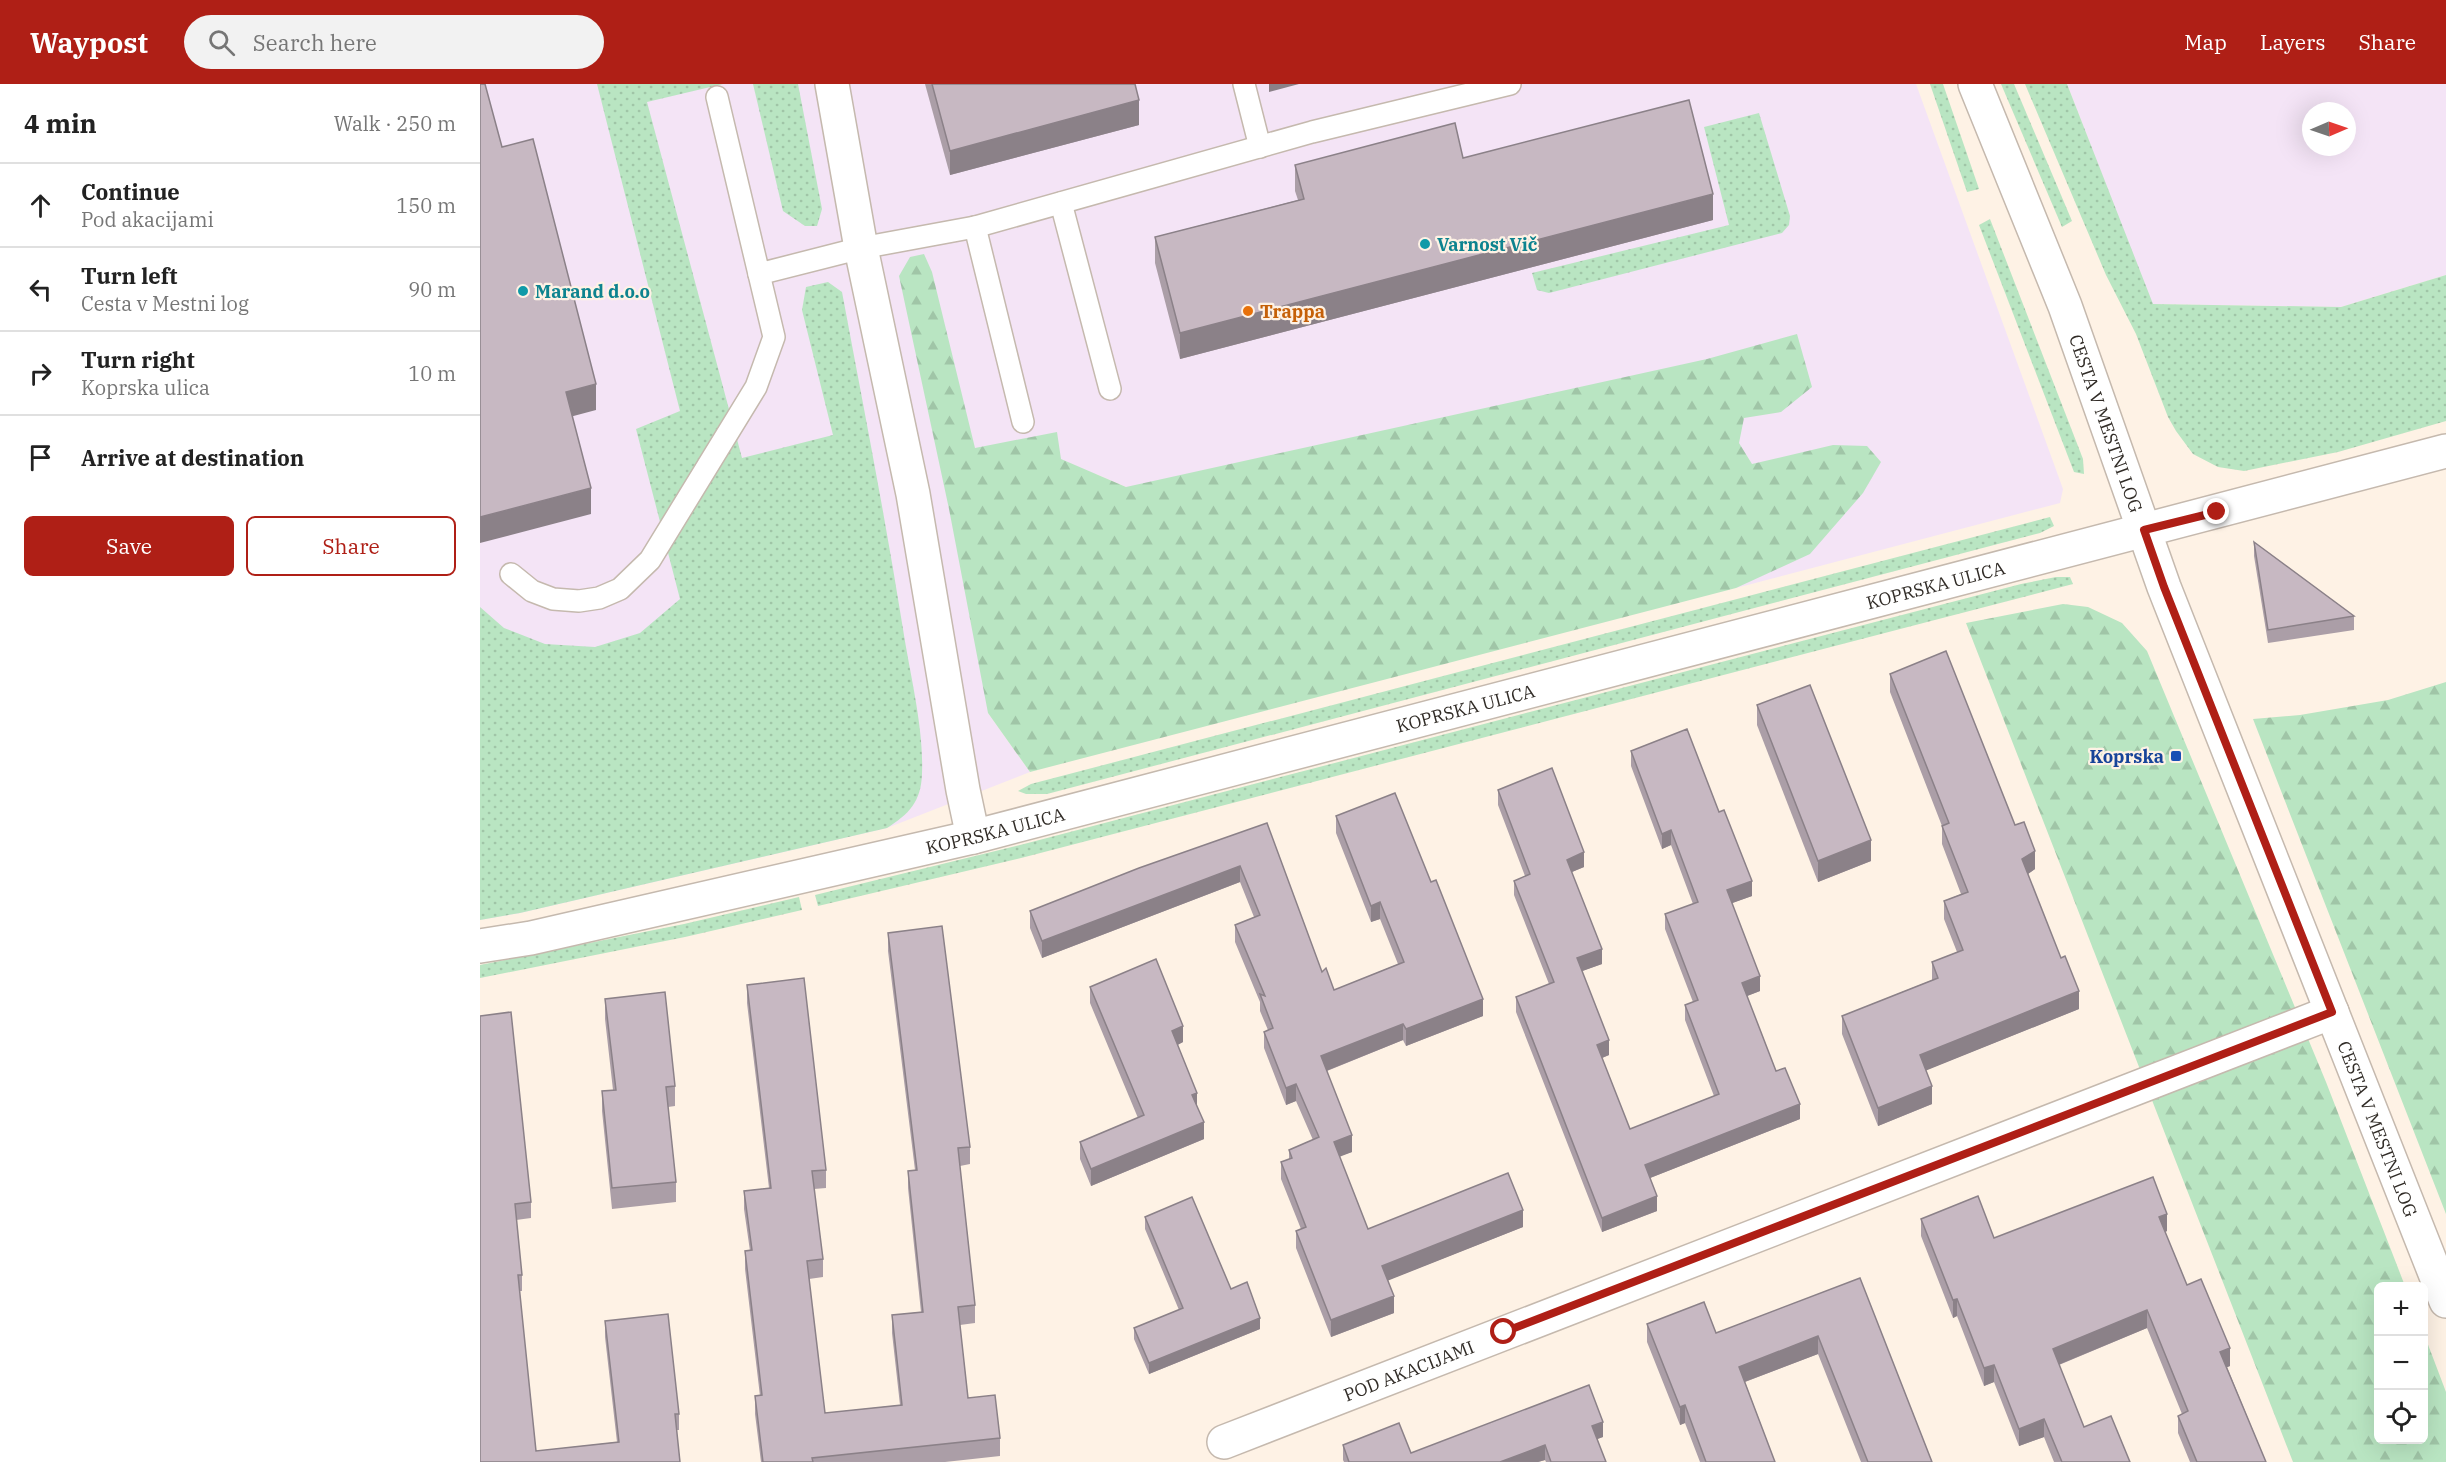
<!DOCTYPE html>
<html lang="en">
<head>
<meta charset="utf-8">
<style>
  :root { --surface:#fff; --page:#f2f2f2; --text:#222; --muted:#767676; --line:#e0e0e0; --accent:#af1f16 }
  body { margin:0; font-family:"IBM Plex Serif",serif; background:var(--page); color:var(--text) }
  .controls { position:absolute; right:18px; bottom:18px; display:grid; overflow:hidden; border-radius:9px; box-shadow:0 6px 24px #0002 }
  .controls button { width:54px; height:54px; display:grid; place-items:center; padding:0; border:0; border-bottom:2px solid var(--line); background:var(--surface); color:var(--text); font:30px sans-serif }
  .compass { position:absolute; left:1822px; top:18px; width:54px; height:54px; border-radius:50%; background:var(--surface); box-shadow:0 6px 24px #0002; rotate:88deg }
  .stop { position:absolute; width:18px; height:18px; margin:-14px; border:4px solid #af1f16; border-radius:50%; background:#fff }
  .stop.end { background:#af1f16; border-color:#fff; box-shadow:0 2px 6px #0008 }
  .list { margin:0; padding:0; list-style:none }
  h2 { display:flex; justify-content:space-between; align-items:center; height:78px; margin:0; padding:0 24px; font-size:26px }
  h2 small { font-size:20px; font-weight:400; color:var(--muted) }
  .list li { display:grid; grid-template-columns:39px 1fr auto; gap:18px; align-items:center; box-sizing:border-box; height:84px; padding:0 24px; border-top:2px solid var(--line) }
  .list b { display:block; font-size:22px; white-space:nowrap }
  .list p { margin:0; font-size:20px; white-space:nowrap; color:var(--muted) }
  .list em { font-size:20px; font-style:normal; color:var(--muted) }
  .actions { display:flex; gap:12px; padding:18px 24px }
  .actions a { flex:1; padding:14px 0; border:2px solid var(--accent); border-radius:9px; text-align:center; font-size:21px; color:var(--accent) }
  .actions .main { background:var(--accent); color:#fff }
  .icon { flex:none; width:33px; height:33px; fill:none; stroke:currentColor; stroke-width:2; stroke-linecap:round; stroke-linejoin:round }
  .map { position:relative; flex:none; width:1966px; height:1378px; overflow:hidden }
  header { display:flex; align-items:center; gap:36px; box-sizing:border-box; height:84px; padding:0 30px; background:var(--accent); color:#fff }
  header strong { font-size:28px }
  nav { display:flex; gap:33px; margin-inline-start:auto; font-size:21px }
  .search { width:420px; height:54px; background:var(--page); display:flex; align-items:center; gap:15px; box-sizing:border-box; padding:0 21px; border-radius:33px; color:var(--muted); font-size:22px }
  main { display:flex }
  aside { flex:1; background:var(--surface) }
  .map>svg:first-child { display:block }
  .commercial { fill:#f4e4f6; fill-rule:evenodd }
  .grass { fill:url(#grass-dots) }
  .forest { fill:url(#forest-firs) }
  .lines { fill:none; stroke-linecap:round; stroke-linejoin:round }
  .lane-casing { stroke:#c5b9ae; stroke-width:24 }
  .street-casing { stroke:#c5b9ae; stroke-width:36 }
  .secondary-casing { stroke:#c5b9ae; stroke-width:36 }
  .lane { stroke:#fff; stroke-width:21 }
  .street { stroke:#fff; stroke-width:33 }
  .secondary { stroke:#fff; stroke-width:33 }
  .wall { fill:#ab9ea7 }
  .shaded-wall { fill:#8b8188 }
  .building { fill:#c7b8c2; stroke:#8b8188; stroke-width:1.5 }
  .route { stroke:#af1f16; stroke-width:8 }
  .culture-dot { fill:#0f9aa8; stroke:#fef2e5; stroke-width:2 }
  .food-dot { fill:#e8710a; stroke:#fef2e5; stroke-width:2 }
  .transit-dot { fill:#1a4fb4; stroke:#fef2e5; stroke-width:2 }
  .labels { text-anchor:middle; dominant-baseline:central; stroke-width:4.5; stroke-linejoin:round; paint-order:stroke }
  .culture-label { font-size:18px; font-weight:bold; fill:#0d838f; stroke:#fef2e5; text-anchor:start }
  .food-label { font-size:18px; font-weight:bold; fill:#c56008; stroke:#fef2e5; text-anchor:start }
  .street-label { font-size:18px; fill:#312c27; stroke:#fef2e5 }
  .transit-label { font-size:18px; font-weight:bold; fill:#164399; stroke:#fef2e5; text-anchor:end }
</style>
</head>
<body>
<header>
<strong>Waypost</strong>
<div class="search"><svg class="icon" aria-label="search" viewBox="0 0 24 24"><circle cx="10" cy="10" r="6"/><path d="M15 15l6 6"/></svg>Search here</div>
<nav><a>Map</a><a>Layers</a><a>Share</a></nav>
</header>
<main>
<aside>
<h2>4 min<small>Walk · 250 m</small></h2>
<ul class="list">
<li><svg class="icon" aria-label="ahead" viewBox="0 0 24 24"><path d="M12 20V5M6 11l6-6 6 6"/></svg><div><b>Continue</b><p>Pod akacijami</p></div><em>150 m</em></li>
<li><svg class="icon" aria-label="left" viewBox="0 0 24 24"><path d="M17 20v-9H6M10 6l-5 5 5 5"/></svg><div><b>Turn left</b><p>Cesta v Mestni log</p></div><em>90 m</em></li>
<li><svg class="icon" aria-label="right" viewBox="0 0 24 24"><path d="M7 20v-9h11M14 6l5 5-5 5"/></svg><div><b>Turn right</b><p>Koprska ulica</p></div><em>10 m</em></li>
<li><svg class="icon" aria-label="arrive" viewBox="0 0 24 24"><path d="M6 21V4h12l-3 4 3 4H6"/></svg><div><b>Arrive at destination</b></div></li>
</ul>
<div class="actions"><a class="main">Save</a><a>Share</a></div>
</aside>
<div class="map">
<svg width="1966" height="1378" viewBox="0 0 1966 1378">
  <defs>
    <pattern id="grass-dots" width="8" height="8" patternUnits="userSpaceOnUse" patternTransform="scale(1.5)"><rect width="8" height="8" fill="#b9e5c2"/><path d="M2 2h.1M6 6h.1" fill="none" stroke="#a0c5a7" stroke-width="1.8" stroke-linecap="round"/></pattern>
    <pattern id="forest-firs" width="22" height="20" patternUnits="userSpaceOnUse" patternTransform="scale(1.5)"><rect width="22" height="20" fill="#b9e5c2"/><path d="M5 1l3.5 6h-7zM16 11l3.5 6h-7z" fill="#a0c5a7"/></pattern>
  </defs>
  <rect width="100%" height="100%" fill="#fef2e5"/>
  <g class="commercial">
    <polygon points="0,0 1436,0 1583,405 1580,419 1256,504 646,403 616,390 508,629 550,688 407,744 40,829 0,836"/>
    <path d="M 1587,0 L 1966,0 L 1966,191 L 1861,223 L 1672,220 ZM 1831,27 L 1867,27 L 1867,63 L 1831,63 Z"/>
  </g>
  <g class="grass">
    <path d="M 117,0 L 243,0 L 167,18 L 262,374 L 353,351 L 322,226 L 326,203 L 348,198 L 362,208 C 383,320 405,432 423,545 C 430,591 444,644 442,690 C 441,718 429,730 407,744 L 40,829 L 0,836 L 0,523 L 24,544 L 65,560 L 115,563 L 160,549 L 200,515 L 156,345 L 200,327 Z"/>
    <polygon points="273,0 318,0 342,125 337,142 325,142 303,127"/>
    <polygon points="1450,0 1463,0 1499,105 1487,108"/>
    <polygon points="1521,0 1534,0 1592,137 1582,143"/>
    <polygon points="1545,0 1587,0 1673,220 1861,223 1966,191 1966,337 1858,368 1764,387 1738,383 1713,370 1696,347 1688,333 1656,250 1626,191"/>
    <polygon points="1279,29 1310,132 1309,141 1302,149 1069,209 1057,206 1052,189 1249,141 1224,43"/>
    <polygon points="1510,135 1603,375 1604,390 1594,388 1499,141"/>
    <polygon points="1570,433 1574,442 1560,449 567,710 546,710 538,707 551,700"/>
    <polygon points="1576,493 1590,493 1593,500 545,773 338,822 335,811 544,760 1541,500"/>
    <polygon points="319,813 322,826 205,853 0,894 0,881 204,840"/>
  </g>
  <g class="forest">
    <polygon points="444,170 452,188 495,364 577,348 581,375 646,403 1227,275 1317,250 1332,303 1301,328 1264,334 1259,359 1272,380 1353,361 1387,362 1401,378 1383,409 1330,470 1256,504 550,688 508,629 469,425 419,192 430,173"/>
    <polygon points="1583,520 1608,523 1642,539 1667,567 1846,998 1925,1202 1898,1202 1898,1356 1944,1356 1944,1250 1966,1308 1966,1378 1813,1378 1486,539"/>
    <polygon points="1966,598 1966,1130 1773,635 1820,631 1908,616"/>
  </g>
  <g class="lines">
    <defs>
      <g id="lane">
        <polyline points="764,0 780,63"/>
        <polyline points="237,13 279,190 381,164 495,143 832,48 1030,0"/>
        <polyline points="581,119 630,305"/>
        <polyline points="495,143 543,338"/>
        <polyline points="31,490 52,507 73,515 99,517 119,514 140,505 170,476 276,303 294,253 279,190"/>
      </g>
      <g id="street">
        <polyline points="352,0 381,164 433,410 483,706 493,753"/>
        <path id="s1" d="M 744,1358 L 1852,928"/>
      </g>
      <g id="secondary">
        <path id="s2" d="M 1495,0 L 1585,222 L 1684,503 L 1966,1217"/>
        <path id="s3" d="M 0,862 L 51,854 L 493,753 L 1966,367"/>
      </g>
    </defs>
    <use href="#lane" class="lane-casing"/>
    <use href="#street" class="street-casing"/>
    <use href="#secondary" class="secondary-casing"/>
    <use href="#lane" class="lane"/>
    <use href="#street" class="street"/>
    <use href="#secondary" class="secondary"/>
  </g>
  <g class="wall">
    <polygon points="445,0 655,0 659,41 470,91"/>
    <polygon points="983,74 1233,136 700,275 675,179 675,153 818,116 815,107 815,81"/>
    <polygon points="1774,458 1874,532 1874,546 1788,559 1774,472"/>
    <polygon points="1410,590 1535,741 1555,785 1548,790 1599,925 1446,986 1452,1020 1398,1042 1362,950 1362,932 1452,896 1452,878 1477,868 1464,835 1464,817 1481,810 1462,760 1462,742 1410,608"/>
    <polygon points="1277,621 1391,777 1338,798 1277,641"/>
    <polygon points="1151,667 1272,812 1252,819 1280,907 1267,912 1296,987 1320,1035 1170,1094 1177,1127 1122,1148 1036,928 1036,913 1069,900 1034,811 1034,797 1045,792 1018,721 1018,706 1104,783 1092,788 1122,880 1102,887 1129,971 1122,974 1150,1045 1234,1012 1205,936 1205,921 1213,918 1185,845 1185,830 1213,820 1191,761 1182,765 1151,682"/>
    <polygon points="856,732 1003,932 926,962 923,956 847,987 872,1068 859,1072 888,1145 1043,1143 908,1196 914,1229 851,1253 816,1164 816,1147 821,1145 801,1095 801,1078 809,1075 809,1066 833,1056 816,1017 806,1021 784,964 784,948 788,946 780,927 780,918 755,858 755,841 774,833 760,798 562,874 550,844 550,827 787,739 842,888 854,906 918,880 900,835 891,838 856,749"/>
    <polygon points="408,849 490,1063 490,1080 480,1082 495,1221 495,1239 480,1241 488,1314 520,1354 520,1372 465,1378 281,1378 275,1330 275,1312 280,1312 265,1185 265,1167 270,1167 264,1125 264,1107 289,1104 267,919 267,901 346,1086 346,1104 334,1105 343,1175 343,1193 329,1195 345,1329 420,1321 412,1249 412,1231 441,1228 428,1104 428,1087 435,1086 408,867"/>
    <polygon points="610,903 703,958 697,961 717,1022 724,1055 611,1102 600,1075 600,1058 658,1034 610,919"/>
    <polygon points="125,915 195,1002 195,1022 188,1023 196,1098 196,1118 132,1125 122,1027 122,1007 133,1006 125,935"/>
    <polygon points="0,932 51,1118 51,1134 36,1136 42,1191 42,1207 39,1207 56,1367 137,1358 125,1253 125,1237 199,1330 199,1346 196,1346 200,1378 0,1378"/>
    <polygon points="665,1133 751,1205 780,1245 669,1290 654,1255 654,1244 699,1226 665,1145"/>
    <polygon points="1441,1135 1514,1154 1687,1147 1685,1148 1707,1201 1750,1282 1747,1283 1786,1378 1710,1378 1698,1349 1698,1332 1702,1330 1667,1244 1579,1281 1604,1343 1650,1378 1574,1378 1564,1353 1539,1362 1514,1298 1504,1302 1477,1232 1473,1234 1441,1152"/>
    <polygon points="1380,1194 1452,1378 1381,1378 1338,1270 1265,1298 1295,1378 1220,1378 1205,1339 1200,1341 1167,1258 1167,1240 1236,1249"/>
    <polygon points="1123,1353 1117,1355 1126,1378 1066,1378 1065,1376 1058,1378 864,1378 863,1376 863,1361 931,1369"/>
  </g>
  <g class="shaded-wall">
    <polygon points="789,0 819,0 789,8"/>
    <polygon points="659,16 659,41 470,91 470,67"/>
    <polygon points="1233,110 1233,136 700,275 700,249"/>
    <polygon points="116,300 116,326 86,334 86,308"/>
    <polygon points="111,404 111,430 0,459 0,433"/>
    <polygon points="1191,746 1191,761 1182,765 1182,750"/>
    <polygon points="1391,756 1391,777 1338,798 1338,777"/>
    <polygon points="1555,767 1555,785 1542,794 1542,775"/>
    <polygon points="1104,768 1104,783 1087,790 1087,776"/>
    <polygon points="760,782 760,798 562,874 562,857"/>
    <polygon points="1272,797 1272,812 1247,821 1247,806"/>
    <polygon points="900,818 900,835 891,838 891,822"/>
    <polygon points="1122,865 1122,880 1097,889 1097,874"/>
    <polygon points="1280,892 1280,907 1262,914 1262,899"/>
    <polygon points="1599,907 1599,925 1440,989 1440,971"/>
    <polygon points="1003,915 1003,932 926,962 926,945"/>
    <polygon points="923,940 923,956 841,989 841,972"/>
    <polygon points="703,942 703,958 692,964 692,947"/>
    <polygon points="1129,956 1129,971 1117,976 1117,961"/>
    <polygon points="816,1000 816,1017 806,1021 806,1004"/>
    <polygon points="1452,1002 1452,1020 1398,1042 1398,1024"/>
    <polygon points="717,1009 717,1026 712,1011"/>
    <polygon points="1320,1020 1320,1035 1165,1096 1165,1081"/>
    <polygon points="724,1038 724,1055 611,1102 611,1085"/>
    <polygon points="872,1051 872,1068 854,1075 854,1058"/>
    <polygon points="1177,1112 1177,1127 1122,1148 1122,1134"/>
    <polygon points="1043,1126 1043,1143 902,1199 902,1182"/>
    <polygon points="1687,1130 1687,1147 1679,1151 1679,1133"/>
    <polygon points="914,1212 914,1229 851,1253 851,1236"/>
    <polygon points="1477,1215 1477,1232 1473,1234 1473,1216"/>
    <polygon points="1667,1226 1667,1244 1573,1283 1573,1265"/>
    <polygon points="780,1234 780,1245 669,1290 669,1279"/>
    <polygon points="1338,1252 1338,1270 1259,1300 1259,1283"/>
    <polygon points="1750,1264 1750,1282 1740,1286 1740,1268"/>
    <polygon points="1514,1281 1514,1298 1504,1302 1504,1284"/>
    <polygon points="1205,1321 1205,1339 1200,1341 1200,1323"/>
    <polygon points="1564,1335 1564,1353 1539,1362 1539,1345"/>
    <polygon points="1123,1338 1123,1353 1112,1357 1112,1342"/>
    <polygon points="1065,1361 1065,1376 1058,1378 1020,1378"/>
  </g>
  <g class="building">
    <polygon points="0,0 5,0 22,63 53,55 116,300 86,308 111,404 0,433"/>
    <polygon points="452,0 655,0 659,16 470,67"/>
    <polygon points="1209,16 1233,110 700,249 675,153 824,115 815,81 975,39 983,74"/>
    <polygon points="1774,458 1874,532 1788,546"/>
    <polygon points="1466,567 1535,741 1544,738 1555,767 1542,775 1581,874 1585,872 1599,907 1440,971 1452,1002 1398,1024 1362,932 1458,894 1452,878 1483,866 1464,817 1488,808 1462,742 1469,739 1410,590"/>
    <polygon points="1330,601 1391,756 1338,777 1277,621"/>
    <polygon points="1207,645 1239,728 1244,726 1272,797 1247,806 1280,892 1262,899 1296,987 1305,984 1320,1020 1165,1081 1177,1112 1122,1134 1036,913 1074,898 1034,797 1050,790 1018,706 1072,684 1104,768 1087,776 1122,865 1097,874 1129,956 1117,961 1150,1045 1239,1010 1205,921 1218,916 1185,830 1218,818 1191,746 1182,750 1151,667"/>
    <polygon points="915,709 951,798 956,796 1003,915 926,945 923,940 841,972 872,1051 854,1058 888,1145 1028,1089 1043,1126 902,1182 914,1212 851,1236 816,1147 826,1143 801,1078 812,1074 809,1066 839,1053 816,1000 806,1004 784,948 793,944 780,910 785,912 755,841 780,831 760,782 562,857 550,827 659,784 787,739 842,888 846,884 854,906 924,878 900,818 891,822 856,732"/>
    <polygon points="462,842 490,1063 478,1064 495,1221 478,1223 488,1314 515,1311 520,1354 332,1374 333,1378 283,1378 275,1312 282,1311 265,1167 272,1166 264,1107 291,1104 267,901 324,894 346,1086 332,1087 343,1175 327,1177 345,1329 422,1321 412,1231 443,1228 428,1087 437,1086 408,849"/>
    <polygon points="676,875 703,942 692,947 717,1009 712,1011 724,1038 611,1085 600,1058 664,1031 610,903"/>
    <polygon points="185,908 195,1002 186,1003 196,1098 132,1104 122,1007 136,1006 125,915"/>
    <polygon points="31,928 51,1118 35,1120 42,1191 38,1191 56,1367 139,1358 125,1237 188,1230 199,1330 195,1330 200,1378 0,1378 0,932"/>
    <polygon points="1673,1093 1687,1130 1679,1133 1707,1201 1721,1195 1750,1264 1740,1268 1786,1378 1717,1378 1698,1332 1708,1327 1667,1226 1573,1265 1604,1343 1631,1332 1650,1378 1582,1378 1564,1335 1539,1345 1514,1281 1504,1284 1477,1215 1473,1216 1441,1135 1498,1112 1514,1154"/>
    <polygon points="712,1113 751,1205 767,1198 780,1234 669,1279 654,1244 703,1224 665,1133"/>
    <polygon points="1380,1194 1452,1378 1388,1378 1338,1252 1259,1283 1295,1378 1226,1378 1205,1321 1200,1323 1167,1240 1224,1218 1236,1249"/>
    <polygon points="1109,1301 1123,1338 1112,1342 1126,1378 1071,1378 1065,1361 1020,1378 869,1378 863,1361 919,1339 931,1369"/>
  </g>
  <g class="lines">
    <polyline class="route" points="1024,1248 1852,928 1684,503 1664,446 1737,428"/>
  </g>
  <g class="culture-dot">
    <circle cx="945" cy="160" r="6"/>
    <circle cx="43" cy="207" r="6"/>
  </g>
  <circle class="food-dot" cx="768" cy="227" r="6"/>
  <rect class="transit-dot" x="1690" y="666" width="12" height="12" rx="3"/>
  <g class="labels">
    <g class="culture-label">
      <text x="957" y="160">Varnost Vič</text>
      <text x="55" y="207">Marand d.o.o</text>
    </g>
    <g class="food-label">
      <text x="780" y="227">Trappa</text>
    </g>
    <g class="street-label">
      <text stroke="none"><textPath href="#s2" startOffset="364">CESTA V MESTNI LOG</textPath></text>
      <text stroke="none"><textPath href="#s3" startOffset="1500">KOPRSKA ULICA</textPath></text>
      <text stroke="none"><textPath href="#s3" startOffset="1014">KOPRSKA ULICA</textPath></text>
      <text stroke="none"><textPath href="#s3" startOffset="528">KOPRSKA ULICA</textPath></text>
      <text stroke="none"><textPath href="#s2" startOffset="1120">CESTA V MESTNI LOG</textPath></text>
      <text stroke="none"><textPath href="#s1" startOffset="198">POD AKACIJAMI</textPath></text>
    </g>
    <g class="transit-label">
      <text x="1684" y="672">Koprska</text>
    </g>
  </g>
</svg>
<div class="controls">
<button>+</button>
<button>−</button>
<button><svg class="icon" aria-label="locate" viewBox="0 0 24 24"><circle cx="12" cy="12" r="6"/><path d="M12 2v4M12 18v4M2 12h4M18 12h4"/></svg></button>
</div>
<svg class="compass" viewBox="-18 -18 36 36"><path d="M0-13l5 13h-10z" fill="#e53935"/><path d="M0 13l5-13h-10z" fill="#767676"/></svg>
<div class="stop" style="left:1024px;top:1248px"></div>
<div class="stop end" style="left:1737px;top:428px"></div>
</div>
</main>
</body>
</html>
